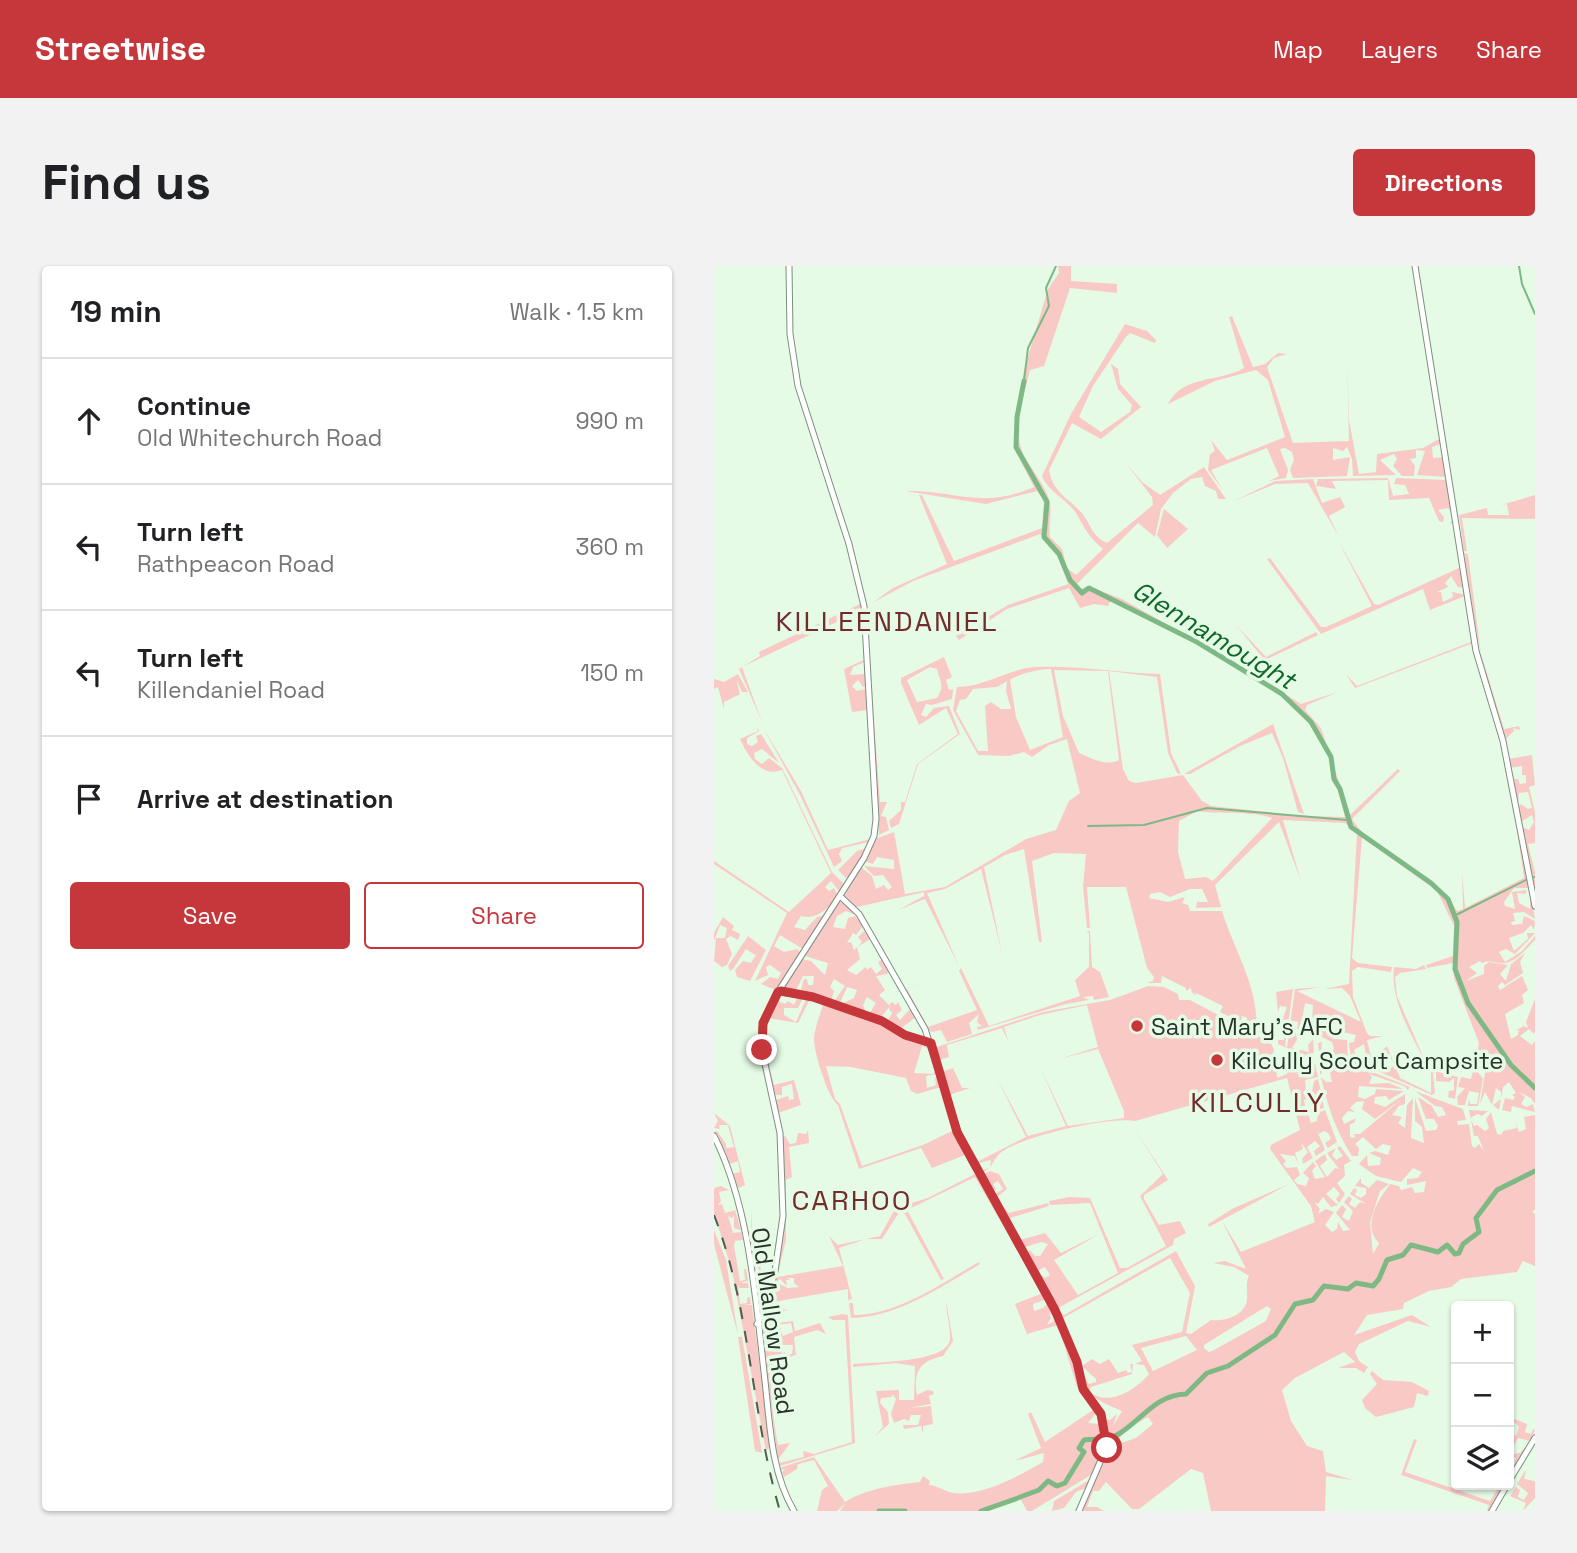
<!DOCTYPE html>
<html lang="en">
<head>
<meta charset="utf-8">
<style>
  :root { --surface:#fff; --page:#f2f2f2; --text:#202124; --muted:#757577; --line:#e0e0e0; --accent:#c6373c }
  body { margin:0; font-family:"Space Grotesk",sans-serif; background:var(--page); color:var(--text) }
  .controls { position:absolute; right:21px; bottom:21px; display:grid; overflow:hidden; border-radius:7px; box-shadow:0 2px 5px #0004 }
  .controls button { width:63px; height:63px; display:grid; place-items:center; padding:0; border:0; border-bottom:2px solid var(--line); background:var(--surface); color:var(--text); font:35px sans-serif }
  .stop { position:absolute; width:21px; height:21px; margin:-16px; border:5px solid #c6373c; border-radius:50%; background:#fff }
  .stop.end { background:#c6373c; border-color:#fff; box-shadow:0 2px 7px #0008 }
  .list { margin:0; padding:0; list-style:none }
  h2 { display:flex; justify-content:space-between; align-items:center; height:91px; margin:0; padding:0 28px; font-size:30px }
  h2 small { font-size:23px; font-weight:400; color:var(--muted) }
  .list li { display:grid; grid-template-columns:46px 1fr auto; gap:21px; align-items:center; box-sizing:border-box; height:126px; padding:0 28px; border-top:2px solid var(--line) }
  .list b { display:block; font-size:26px; white-space:nowrap }
  .list p { margin:0; font-size:23px; white-space:nowrap; color:var(--muted) }
  .list em { font-size:23px; font-style:normal; color:var(--muted) }
  .actions { display:flex; gap:14px; padding:21px 28px }
  .actions a { flex:1; padding:16px 0; border:2px solid var(--accent); border-radius:7px; text-align:center; font-size:24px; color:var(--accent) }
  .actions .main { background:var(--accent); color:#fff }
  .icon { flex:none; width:38px; height:38px; fill:none; stroke:currentColor; stroke-width:2; stroke-linecap:round; stroke-linejoin:round }
  .map { position:relative; flex:none; width:821px; height:1245px; overflow:hidden; border-radius:7px }
  header { display:flex; align-items:center; gap:42px; box-sizing:border-box; height:98px; padding:0 35px; background:var(--accent); color:#fff }
  header strong { font-size:33px }
  nav { display:flex; gap:38px; margin-inline-start:auto; font-size:24px }
  .intro { display:flex; align-items:center; justify-content:space-between; box-sizing:border-box; height:168px; padding:0 42px }
  h1 { margin:0; font-size:49px }
  .button { padding:18px 32px; border-radius:7px; background:var(--accent); color:#fff; font-size:24px; font-weight:700 }
  main { display:flex; gap:42px; padding:0 42px }
  aside { flex:1; background:var(--surface); border-radius:7px; box-shadow:0 2px 5px #0004 }
  .map>svg:first-child { display:block }
  .green { fill:#f9c9c5; fill-rule:evenodd }
  .lines { fill:none; stroke-linecap:round; stroke-linejoin:round }
  .stream { stroke:#7eb985; stroke-width:2 }
  .river { stroke:#7eb985; stroke-width:5 }
  .minor-casing { stroke:#7c907d; stroke-width:7 }
  .minor { stroke:#fff; stroke-width:5 }
  .rail { stroke:#515c52; stroke-width:2; stroke-dasharray:12 12; stroke-linecap:butt }
  .route { stroke:#c6373c; stroke-width:9 }
  .poi-dot { fill:#c6373c; stroke:#e5fbe6; stroke-width:2.5 }
  .labels { text-anchor:middle; dominant-baseline:central; stroke-width:7; stroke-linejoin:round; paint-order:stroke }
  .poi-label { font-size:24px; fill:#2a332b; stroke:#e5fbe6; text-anchor:start }
  .street-label { font-size:24px; fill:#2a332b; stroke:#e5fbe6 }
  .water-label { font-size:26px; font-style:italic; fill:#0e6828; stroke:#e5fbe6 }
  .quarter-label { font-size:28px; letter-spacing:2px; fill:#722c2b; stroke:#e5fbe6 }
</style>
</head>
<body>
<header>
<strong>Streetwise</strong>
<nav><a>Map</a><a>Layers</a><a>Share</a></nav>
</header>
<div class="intro"><h1>Find us</h1><a class="button">Directions</a></div>
<main>
<aside>
<h2>19 min<small>Walk · 1.5 km</small></h2>
<ul class="list">
<li><svg class="icon" aria-label="ahead" viewBox="0 0 24 24"><path d="M12 20V5M6 11l6-6 6 6"/></svg><div><b>Continue</b><p>Old Whitechurch Road</p></div><em>990 m</em></li>
<li><svg class="icon" aria-label="left" viewBox="0 0 24 24"><path d="M17 20v-9H6M10 6l-5 5 5 5"/></svg><div><b>Turn left</b><p>Rathpeacon Road</p></div><em>360 m</em></li>
<li><svg class="icon" aria-label="left" viewBox="0 0 24 24"><path d="M17 20v-9H6M10 6l-5 5 5 5"/></svg><div><b>Turn left</b><p>Killendaniel Road</p></div><em>150 m</em></li>
<li><svg class="icon" aria-label="arrive" viewBox="0 0 24 24"><path d="M6 21V4h12l-3 4 3 4H6"/></svg><div><b>Arrive at destination</b></div></li>
</ul>
<div class="actions"><a class="main">Save</a><a>Share</a></div>
</aside>
<div class="map">
<svg width="821" height="1245" viewBox="0 0 821 1245">
  <rect width="100%" height="100%" fill="#e5fbe6"/>
  <g class="green">
    <path d="M 344,0 L 357,0 L 357,15 L 403,18 L 403,27 L 356,22 L 330,100 L 316,104 C 310,131 297,163 310,190 C 318,204 330,218 335,233 C 339,246 334,258 336,271 L 348,283 L 353,302 L 362,309 L 389,283 C 373,269 372,264 362,247 C 353,233 334,226 328,210 L 357,148 L 411,58 L 433,65 L 442,74 L 441,77 L 416,67 L 411,72 L 379,120 L 365,151 L 387,166 L 416,146 L 418,139 L 404,123 L 397,98 L 404,103 L 406,118 L 427,141 L 387,173 L 358,157 L 335,204 C 338,224 352,231 365,244 C 377,256 376,269 393,277 L 439,239 L 438,231 L 411,196 L 428,216 L 446,229 L 490,201 L 512,233 L 504,233 L 502,225 L 491,220 L 488,211 L 477,213 L 459,227 L 447,243 L 441,271 L 424,257 L 362,319 L 367,323 L 374,320 L 408,333 L 535,405 L 548,391 L 522,359 L 552,391 L 602,366 L 604,369 L 551,394 L 538,407 L 587,438 L 624,426 L 593,439 L 591,444 L 607,462 L 636,549 L 684,503 L 686,505 L 638,553 C 664,593 720,603 743,645 L 749,643 L 748,605 L 751,642 L 810,612 L 800,543 L 815,622 L 800,622 L 790,636 L 791,640 L 801,643 L 798,626 L 813,624 L 811,628 L 803,627 L 805,637 L 816,643 L 816,625 L 821,653 L 810,646 L 799,647 L 801,655 L 797,656 L 798,659 L 808,658 L 810,650 L 821,655 L 820,664 L 817,659 L 809,667 L 795,672 L 800,685 L 814,673 L 813,667 L 821,667 L 801,688 L 792,683 L 785,686 L 791,696 L 808,685 L 821,670 L 821,674 C 812,683 800,699 786,697 C 778,696 776,694 768,697 L 766,695 L 755,701 L 763,707 L 752,715 L 770,708 L 770,700 L 775,696 L 794,699 L 786,708 L 792,715 L 797,698 L 811,687 L 806,696 L 809,707 L 791,719 L 788,716 L 784,720 L 786,724 L 808,710 L 814,724 L 808,729 L 810,737 L 791,748 L 797,773 L 804,769 L 805,764 L 802,764 L 810,760 L 814,762 L 812,756 L 821,733 L 821,766 L 820,768 L 815,763 L 806,770 L 818,779 L 821,775 L 821,838 L 817,832 L 805,826 L 811,831 L 807,838 L 812,841 L 819,838 L 821,846 L 798,840 L 797,846 L 788,844 L 791,832 L 799,834 L 801,831 L 798,829 L 802,827 L 795,816 L 789,821 L 785,844 L 779,839 L 787,833 L 787,826 L 782,822 L 778,839 L 771,826 L 766,838 L 772,801 L 762,793 L 765,777 L 740,712 L 739,697 L 713,702 L 712,699 L 739,690 L 740,660 L 723,625 L 648,571 L 638,692 L 644,697 L 678,701 L 677,706 L 644,701 L 638,705 L 639,731 L 653,767 L 656,770 L 669,770 L 653,774 L 660,803 L 654,800 L 650,778 L 640,784 L 642,789 L 649,789 L 652,800 L 650,802 L 638,800 L 635,777 L 640,776 L 642,769 L 623,765 L 623,751 L 613,750 L 611,758 L 598,756 L 599,739 L 591,737 L 588,754 L 600,759 L 601,767 L 597,769 L 598,763 L 583,763 L 584,756 L 580,755 L 576,758 L 581,723 L 607,721 L 583,725 L 647,756 L 636,730 L 628,722 L 610,723 L 635,718 L 643,568 L 631,557 L 569,554 L 587,615 L 565,556 L 501,619 L 507,641 L 482,642 L 483,636 L 494,636 L 488,623 L 476,623 L 456,631 L 446,626 L 436,628 L 435,632 L 454,636 L 471,631 L 468,637 L 474,639 L 476,645 L 508,645 C 520,684 546,723 542,765 L 529,757 L 534,752 L 528,750 L 527,756 L 506,746 L 509,740 L 482,727 L 481,730 L 480,726 L 478,728 L 477,722 L 472,725 L 472,722 L 448,710 L 447,717 L 433,717 L 439,715 L 440,711 L 433,702 L 412,621 L 373,621 L 376,662 L 373,662 L 369,620 L 372,588 L 340,587 L 318,595 L 328,676 L 325,676 L 310,583 L 291,589 L 270,601 L 288,687 L 267,603 L 231,623 L 213,627 L 245,700 L 211,633 L 184,644 L 210,630 L 210,626 L 143,641 L 130,630 L 147,601 L 158,610 L 162,623 L 170,619 L 174,624 L 178,621 L 169,609 L 160,610 L 150,600 L 180,603 L 180,594 L 163,591 L 159,598 L 150,595 L 161,573 L 180,566 L 191,628 L 231,621 L 312,573 L 342,564 L 355,535 L 366,527 L 353,473 L 335,479 L 318,491 L 310,486 L 295,490 L 264,489 L 239,444 L 243,421 C 271,421 294,403 321,401 C 363,399 404,407 446,408 L 457,487 L 467,508 L 463,507 L 454,487 L 443,411 L 395,405 L 409,503 L 415,515 L 422,517 L 469,509 L 488,535 L 497,540 L 590,550 L 631,551 L 615,490 L 603,466 L 574,433 L 479,376 L 405,336 L 397,334 L 394,340 L 380,338 L 366,342 L 355,322 L 293,343 L 245,374 L 242,370 L 294,339 L 354,318 L 343,288 L 326,268 L 199,315 L 158,337 L 179,322 L 233,298 L 205,229 L 208,229 L 240,295 L 328,262 L 330,234 L 323,225 L 272,238 L 191,225 C 243,224 267,244 320,221 L 302,186 L 301,157 L 310,104 L 334,23 L 345,7 ZM 337,403 L 349,471 L 316,484 L 302,451 L 296,414 L 293,415 L 292,425 L 297,443 L 287,443 L 277,436 L 271,440 L 274,485 L 264,485 L 242,445 L 246,434 L 252,433 L 259,423 L 283,421 C 301,410 315,404 337,403 ZM 340,404 L 394,405 L 405,494 C 391,501 378,492 365,487 L 349,450 ZM 483,545 C 508,549 535,544 558,552 L 499,615 L 492,611 L 471,613 L 464,586 L 465,555 Z"/>
    <path d="M 518,50 L 539,101 L 551,98 L 564,87 L 573,88 L 560,92 L 553,101 L 579,177 L 635,175 L 633,89 L 635,154 L 645,208 L 662,206 L 663,188 L 709,182 L 727,172 L 727,178 L 718,181 L 719,192 L 730,191 L 733,211 L 703,209 L 711,185 L 702,184 L 702,192 L 696,193 L 701,200 L 700,210 L 688,210 L 679,200 L 683,193 L 680,188 L 666,194 L 682,209 L 639,210 L 638,193 L 633,181 L 629,185 L 619,182 L 619,194 L 636,191 L 633,210 L 579,212 L 576,204 L 580,194 L 578,186 L 571,182 L 566,183 L 574,204 L 572,212 L 555,215 L 520,232 L 565,210 L 553,182 L 497,204 L 508,223 L 494,204 L 496,188 L 501,185 L 497,174 L 513,194 L 571,171 L 554,114 L 542,104 L 501,115 L 454,138 C 468,109 507,116 530,102 L 515,51 Z"/>
    <polygon points="674,212 679,230 695,228 691,219 680,218 682,212 735,214 738,247 734,242 724,244 730,251 729,256 725,255 715,232 675,234 674,214 618,215 622,223 602,220 604,213"/>
    <polygon points="599,213 608,237 626,231 631,241 615,250 625,271 594,217 561,218 520,235 561,215"/>
    <polygon points="821,229 821,253 748,252 753,285 750,285 745,249 773,242 774,249 795,249 793,238 787,239"/>
    <polygon points="450,243 474,263 453,282 443,269"/>
    <polygon points="740,252 750,322 744,321 737,310 731,317 734,321 723,326 727,326 729,336 739,331 738,326 753,329 759,377 641,422 632,408 643,420 757,376 751,330 716,344 709,323 607,368 553,293 556,292 607,361 612,361 658,340 624,274 660,338 664,339 747,301 740,258 736,257"/>
    <path d="M 130,263 L 145,322 L 153,395 L 139,401 L 136,409 L 150,408 L 150,401 L 153,398 L 155,420 L 149,421 L 144,414 L 138,420 L 143,425 L 155,422 L 161,553 C 160,571 150,605 132,612 L 124,604 L 143,585 L 153,582 L 155,576 L 128,582 L 125,588 L 128,595 L 120,601 L 86,529 L 47,458 L 87,525 L 114,584 L 157,573 L 160,549 L 155,444 L 138,446 L 130,403 L 152,393 L 148,344 L 28,401 L 48,456 L 25,403 L 46,390 L 45,386 L 146,338 Z"/>
    <path d="M 750,287 L 754,288 L 767,388 L 790,463 L 805,460 L 806,464 L 799,462 L 800,465 L 792,473 C 768,413 760,351 750,287 Z"/>
    <path d="M 230,391 L 238,411 L 232,414 L 235,424 L 239,423 L 238,433 L 218,439 L 212,438 L 207,449 L 212,451 L 220,442 L 235,440 L 246,468 L 204,498 L 185,558 L 177,562 L 175,555 L 187,544 L 187,536 L 191,536 L 203,498 L 244,468 L 232,442 L 205,459 L 187,417 L 187,412 ZM 216,401 L 223,403 C 226,415 231,420 223,432 L 203,436 L 193,414 Z"/>
    <polygon points="24,408 34,426 28,426 22,413 26,428 10,436 10,443 4,421 0,423 0,413 10,416"/>
    <polygon points="158,427 166,536 173,536 167,550 172,551 175,564 165,569"/>
    <polygon points="559,458 590,548 584,546 569,492 558,467 526,480 476,508 470,508"/>
    <path d="M 43,460 L 45,465 L 33,472 L 33,478 L 38,480 L 44,476 L 42,470 L 47,468 L 65,497 L 48,483 L 40,487 L 41,493 L 48,498 L 55,492 L 68,502 L 118,606 L 130,618 L 125,625 L 117,615 L 111,621 L 115,625 L 120,622 L 124,630 C 115,642 102,655 87,650 L 80,661 L 91,664 L 103,651 L 112,649 L 89,683 L 66,669 L 60,680 L 70,686 L 83,683 L 87,687 L 62,724 L 47,718 L 56,711 L 64,713 L 67,707 L 56,699 L 52,701 L 54,709 L 41,715 L 73,647 L 0,598 L 0,595 L 75,646 L 117,607 L 68,504 C 47,512 34,490 26,473 L 44,465 Z"/>
    <polygon points="818,489 821,519 815,521 821,546 821,577 814,578 821,606 821,631 808,561 815,564 820,556 818,549 807,556 803,542 807,538 814,543 818,542 814,526 805,527 804,537 799,513 804,513 806,518 812,517 812,509 808,509 808,500 796,502 794,493"/>
    <polygon points="125,635 140,644 140,648 132,645 123,650 119,661 131,663 134,652 141,650 149,660 142,669 139,667 133,677 137,676 140,684 148,676 144,671 150,665 158,672 143,681 146,693 133,704 142,709 152,701 153,704 157,701 162,708 168,703 164,696 169,693 177,702 173,708 162,710 171,724 165,729 175,739 178,736 182,739 184,736 188,744 182,749 186,754 197,742 202,751 186,763 173,756 178,747 175,743 177,739 168,750 169,755 154,750 162,737 153,731 149,739 152,747 125,739 140,732 143,724 133,721 127,735 119,737 131,720 120,713 116,721 120,725 117,736 86,727 90,713 93,713 94,719 99,719 100,710 89,710 81,726 68,723 88,693 97,695 111,709 114,697 91,690"/>
    <polygon points="9,651 20,660 18,664 26,668 24,674 17,670 12,673 18,688 13,699 8,701 0,695 2,672 11,672 13,662 6,659 0,675 0,667"/>
    <polygon points="376,665 378,701 386,706 395,731 380,734 379,730 369,731 375,734 352,738 264,764 263,761 268,760 263,756 265,748 255,757 258,768 233,776 227,764 218,766 213,763 191,724 219,713 193,723 214,761 263,744 245,705 247,702 275,760 366,730 361,714 375,701 375,667 372,666"/>
    <polygon points="34,670 52,684 36,715 23,711 21,704 29,695 37,697 44,686 41,689 32,683 19,703 16,705 14,700"/>
    <path d="M 710,699 L 712,703 L 686,707 L 681,711 L 683,730 L 714,802 C 699,770 676,737 680,701 L 702,703 Z"/>
    <path d="M 434,720 L 450,721 L 464,728 L 465,734 L 476,734 L 557,777 L 560,784 L 557,797 L 562,799 L 563,812 L 573,808 L 577,788 L 587,792 L 577,791 L 579,801 L 584,802 L 590,793 L 601,797 L 604,811 L 591,814 L 592,824 L 598,825 L 600,815 L 604,813 L 607,826 L 590,834 L 591,840 L 587,840 L 591,844 L 601,840 L 600,833 L 608,832 L 610,842 L 594,847 L 597,857 L 603,855 L 604,847 L 611,844 L 623,876 L 614,882 L 611,877 L 617,873 L 614,867 L 610,865 L 605,868 L 602,862 L 611,884 L 602,890 L 600,885 L 606,880 L 601,875 L 593,881 L 599,892 L 589,898 L 588,893 L 594,886 L 587,877 L 589,883 L 581,887 L 585,900 L 581,890 L 566,888 L 572,895 L 569,898 L 573,902 L 583,901 L 586,909 L 580,914 L 583,918 L 592,920 L 595,912 L 589,907 L 599,896 L 602,900 L 598,905 L 601,913 L 611,911 L 601,895 L 611,888 L 613,894 L 606,900 L 613,911 L 621,902 L 625,903 L 613,887 L 622,882 L 618,889 L 622,894 L 629,890 L 623,882 L 626,880 L 637,895 L 630,899 L 631,910 L 623,917 L 631,928 L 625,937 L 622,933 L 626,928 L 620,921 L 612,928 L 624,939 L 617,941 L 609,931 L 604,938 L 600,936 L 606,943 L 604,948 L 612,943 L 620,946 L 611,959 L 618,966 L 623,963 L 624,956 L 629,965 L 636,964 L 622,947 L 628,939 L 632,943 L 628,951 L 635,955 L 639,945 L 630,936 L 635,930 L 638,933 L 635,938 L 641,942 L 646,936 L 652,938 L 636,928 L 640,922 L 643,924 L 641,929 L 647,932 L 652,928 L 652,922 L 641,920 L 647,912 L 647,917 L 655,922 L 663,914 L 675,918 L 666,925 L 656,956 L 659,988 L 665,977 C 647,959 665,933 676,918 L 685,920 L 687,924 L 698,921 L 701,927 L 710,926 L 712,915 L 693,919 L 693,913 L 704,912 L 708,906 L 699,902 L 687,916 L 662,910 L 645,898 L 653,889 L 654,900 L 666,899 L 667,892 L 655,887 L 661,885 L 674,889 L 677,880 L 669,878 L 662,883 L 649,871 L 641,878 L 645,882 L 644,890 L 638,890 C 621,864 614,840 607,811 L 612,816 L 618,816 L 616,806 L 619,804 L 609,805 L 606,809 L 606,801 L 661,807 L 696,821 L 694,824 L 690,820 L 655,808 L 658,811 L 655,818 L 675,817 L 689,823 L 645,820 L 644,831 L 651,833 L 661,828 L 662,823 L 690,825 L 675,834 L 672,830 L 661,831 L 660,837 L 671,841 L 691,828 L 691,838 L 685,840 L 678,849 L 688,851 L 684,857 L 691,862 L 693,839 L 699,832 L 697,872 L 710,877 L 708,861 L 701,855 L 701,832 L 712,865 L 722,864 L 724,860 L 720,853 L 712,853 L 704,831 L 718,840 L 724,851 L 732,849 L 728,841 L 721,840 L 701,825 L 749,843 L 752,854 L 743,855 L 744,859 L 755,858 L 758,880 L 761,882 L 765,878 L 770,885 L 764,870 L 760,870 L 755,844 L 774,845 L 768,850 L 764,848 L 756,852 L 760,860 L 763,859 L 771,865 L 775,862 L 772,853 L 777,846 L 783,868 L 787,869 L 789,865 L 803,862 L 801,855 L 805,866 L 812,863 L 810,851 L 821,849 L 821,944 L 818,945 L 821,948 L 821,1000 L 809,995 L 803,1006 L 747,1013 L 737,1021 L 715,1025 L 690,1037 L 689,1043 L 653,1049 L 640,1069 L 698,1049 L 717,1061 L 694,1055 L 645,1078 L 641,1086 L 645,1095 L 654,1101 L 650,1107 L 642,1102 L 624,1102 L 641,1096 L 630,1086 L 581,1112 L 568,1124 L 577,1155 L 593,1180 L 609,1185 L 612,1206 L 639,1214 L 612,1210 L 611,1245 L 497,1245 L 489,1207 L 477,1203 L 425,1243 L 418,1243 L 392,1216 L 385,1225 L 379,1225 L 373,1241 L 383,1241 L 390,1245 L 367,1245 L 385,1204 L 404,1178 L 422,1172 L 439,1158 L 434,1151 L 412,1163 L 387,1200 L 396,1177 L 390,1153 L 396,1154 L 403,1148 L 399,1160 L 408,1145 C 385,1135 373,1132 367,1105 L 375,1118 L 382,1116 L 382,1113 L 368,1100 L 378,1093 L 386,1098 L 395,1093 L 404,1107 L 412,1104 L 414,1107 L 418,1106 L 416,1098 L 419,1098 L 418,1108 L 377,1121 L 375,1125 C 393,1142 422,1124 435,1108 L 430,1099 L 421,1098 L 428,1095 L 418,1079 L 468,1066 L 476,1027 L 456,992 L 349,1052 L 344,1044 L 350,1049 L 462,985 L 481,1020 L 472,1067 L 477,1068 L 497,1054 C 511,1056 532,1049 533,1033 C 534,1024 531,1018 535,1010 L 520,1001 L 499,997 L 511,995 L 532,1003 L 508,955 L 527,986 L 601,956 L 597,940 L 556,883 L 557,879 L 586,864 L 573,812 L 421,855 C 396,850 303,871 285,888 C 278,896 278,902 268,907 L 263,900 L 268,905 L 276,901 L 277,894 L 261,898 L 245,865 L 235,831 L 247,867 L 263,896 L 312,871 L 283,812 L 314,870 L 352,860 L 326,801 L 354,860 L 410,852 L 410,845 L 384,783 L 345,793 L 384,781 L 373,739 L 326,749 L 290,761 L 294,775 L 288,762 L 233,779 L 235,791 L 225,794 L 227,804 L 221,783 L 223,781 L 329,746 L 396,734 ZM 689,832 L 646,868 L 640,868 L 641,872 L 636,871 L 636,858 L 640,857 L 642,852 L 630,858 L 628,852 L 634,845 L 641,846 L 636,842 L 642,836 L 650,835 L 648,843 L 661,853 ZM 553,1040 L 557,1043 L 552,1055 L 500,1084 L 495,1086 L 490,1082 L 490,1079 ZM 472,1070 L 483,1084 L 439,1105 L 427,1082 Z"/>
    <polygon points="579,723 571,780 573,781 576,762 581,762 583,774 578,782 595,786 594,779 599,773 600,786 594,791 564,778 564,774 570,774 571,756 568,755 573,741 566,740 564,746 562,726"/>
    <path d="M 80,727 L 79,732 L 67,729 L 64,735 L 71,738 L 74,735 L 80,739 L 85,728 L 89,732 L 84,742 L 70,742 L 70,749 L 82,756 L 93,731 L 107,738 L 96,733 L 84,757 L 54,752 L 50,781 L 60,819 L 80,814 L 87,839 L 64,847 L 62,834 L 74,830 L 75,834 L 80,833 L 78,818 L 68,821 L 68,829 L 61,829 C 52,787 42,769 64,728 Z"/>
    <path d="M 109,739 L 165,755 L 197,773 L 197,777 L 201,775 L 217,781 L 224,808 L 212,810 L 213,822 L 222,819 L 221,812 L 226,811 L 241,865 L 260,907 L 251,889 L 218,902 L 207,882 L 145,903 L 124,839 C 115,834 99,785 100,772 C 101,761 106,749 109,739 ZM 208,780 L 215,783 L 222,803 L 219,808 L 200,807 ZM 112,800 L 137,801 L 192,812 L 197,825 L 203,828 L 227,821 L 240,864 L 209,879 L 148,900 L 126,838 L 121,833 Z"/>
    <polygon points="609,760 620,773 633,774 634,799 606,795 604,777 608,776 607,788 610,793 615,792 620,782 618,776 606,770"/>
    <polygon points="673,780 686,812 717,827 717,804 744,811 741,833 734,831 735,825 740,824 740,812 735,816 722,815 722,807 719,807 721,827 718,829 666,806 665,803 674,805 680,799 677,792 668,798 669,801 663,802 662,789"/>
    <polygon points="760,801 769,813 764,840 754,840 755,833 756,838 763,838 765,827 755,825 751,839 744,839 743,831 751,822 744,821 747,811 757,813"/>
    <polygon points="239,802 248,822 256,822 235,829 227,806"/>
    <polygon points="0,847 16,860 31,919 22,923 17,908 26,906 24,895 16,898 17,906 0,866 3,865 12,878 12,882 20,881 14,859 5,859 6,863 0,862 4,855"/>
    <polygon points="419,860 454,914 430,929 430,933 445,959 466,955 472,967 460,973 459,979 344,1042 323,1006 331,1012 336,1009 331,1001 321,1006 311,989 316,984 321,990 326,990 334,978 327,976 308,982 278,930 289,923 284,915 279,918 282,923 278,925 268,910 275,905 285,908 293,923 282,932 295,947 334,937 335,940 296,952 306,974 331,967 347,987 387,967 340,994 364,1029 404,1007 376,937 336,939 335,935 355,931 376,932 406,1002 413,1002 452,980 426,930 449,908"/>
    <path d="M 94,864 L 95,877 L 75,881 L 78,911 L 72,914 L 72,974 L 63,1011 L 129,1000 L 115,970 L 124,979 L 166,970 L 180,945 L 188,940 L 214,932 L 261,908 L 288,958 L 261,911 L 193,944 L 230,1013 L 227,1014 L 191,948 L 186,945 L 168,973 L 152,973 L 125,982 L 138,1033 L 134,1034 L 134,1023 L 59,1036 L 56,1042 L 61,1037 L 63,1043 L 75,1044 L 56,1047 L 56,1058 L 79,1055 L 81,1065 L 106,1057 L 112,1068 L 103,1064 L 80,1071 L 82,1089 C 75,1091 64,1092 61,1098 C 52,1113 61,1162 64,1179 L 76,1177 L 64,1194 L 49,1078 L 64,1074 L 69,1090 L 70,1085 L 73,1089 L 78,1088 L 79,1079 L 68,1079 L 65,1073 L 60,1072 L 66,1061 L 69,1070 L 79,1066 L 77,1057 L 56,1060 L 58,1074 L 48,1076 L 47,1062 L 58,1027 L 64,1025 L 58,1025 L 63,1017 L 74,1022 L 85,1021 L 80,1017 L 80,1012 L 72,1012 L 77,1014 L 72,1014 L 73,1020 L 66,1013 L 58,1021 L 70,959 L 68,872 L 71,870 L 76,878 L 82,877 L 84,867 L 92,868 Z"/>
    <polygon points="575,918 495,961 494,958 520,942"/>
    <polygon points="7,920 15,924 5,926 7,935 4,939 8,938 11,947 21,944 27,964 20,962 20,949 18,952 14,950 19,967 27,966 29,974 21,975 20,980 26,1015 31,1014 30,1003 32,1003 34,1015 26,1017 34,1017 35,1022 25,1022 24,1018 26,1038 33,1037 33,1032 36,1031 37,1038 30,1039 38,1039 56,1181 52,1185 18,1005 0,947 0,922"/>
    <polygon points="37,940 38,969 50,1015 46,1028 48,1034 61,1000 46,1051 39,1013 47,1015 46,1020 41,1018 42,1027 45,1027 49,1015 41,993 37,994 42,1000 39,1009 32,966 37,965"/>
    <polygon points="0,964 12,994 24,1069 0,978"/>
    <path d="M 265,996 L 266,998 C 229,1020 181,1052 137,1052 L 135,1037 L 139,1037 L 140,1049 C 184,1049 228,1017 265,996 Z"/>
    <path d="M 329,1027 L 333,1033 L 319,1038 L 320,1045 L 329,1042 L 335,1036 L 341,1049 L 335,1048 L 337,1052 L 333,1059 L 342,1054 L 361,1098 L 367,1125 L 384,1145 L 374,1157 L 388,1158 L 392,1177 L 380,1207 L 318,1245 L 313,1245 L 306,1232 L 269,1245 L 126,1245 L 132,1237 L 123,1245 L 103,1245 L 108,1224 L 114,1220 L 100,1194 L 84,1198 L 83,1203 L 70,1211 L 68,1206 L 71,1203 L 67,1204 L 68,1201 L 100,1191 L 131,1236 C 151,1223 184,1218 206,1216 L 209,1210 L 216,1215 L 215,1219 C 222,1219 230,1225 239,1227 C 268,1231 305,1210 329,1196 L 330,1187 L 300,1195 L 327,1182 L 314,1148 L 317,1146 L 331,1176 L 379,1144 L 363,1121 L 344,1059 L 313,1068 L 301,1038 Z"/>
    <path d="M 232,1035 L 239,1075 L 229,1090 C 206,1095 199,1105 203,1129 L 213,1124 L 219,1125 L 220,1128 L 215,1130 L 217,1138 L 195,1142 L 217,1140 L 219,1158 L 209,1160 L 209,1168 L 207,1160 L 190,1163 L 189,1159 L 204,1159 L 207,1149 L 197,1149 L 195,1155 L 190,1153 L 180,1157 L 177,1148 L 182,1133 L 178,1128 L 178,1131 L 167,1132 L 166,1137 L 174,1146 L 175,1158 L 161,1170 L 169,1161 L 162,1125 L 185,1124 L 185,1134 L 200,1134 L 201,1100 L 182,1097 L 139,1101 L 139,1098 C 159,1096 232,1097 236,1074 C 237,1062 232,1047 232,1035 Z"/>
    <polygon points="128,1048 134,1049 141,1177 66,1200 65,1197 90,1191 89,1185 100,1188 138,1176 131,1054 119,1054 114,1051"/>
    <polygon points="24,1071 28,1071 48,1187 41,1185"/>
    <polygon points="658,1105 669,1114 698,1116 715,1125 714,1130 703,1127 700,1141 662,1151 651,1142 648,1134 663,1118 656,1108"/>
    <polygon points="795,1151 813,1158 811,1166 817,1168 819,1163 821,1164 816,1175 804,1172 798,1183 799,1188 806,1187 814,1178 795,1211 802,1192 795,1189 797,1167 802,1170 805,1161"/>
    <polygon points="700,1173 703,1174 691,1206 776,1235 786,1219 790,1219 776,1245 773,1245 775,1239 687,1209"/>
    <polygon points="821,1203 812,1205 810,1213 821,1215 821,1232 809,1245 812,1237 796,1230 802,1221 806,1224 804,1231 810,1234 814,1227 803,1218 811,1205"/>
    <polygon points="377,1213 372,1222 362,1226 350,1242 338,1245 340,1235"/>
  </g>
  <g class="lines">
    <g class="stream">
      <polyline points="805,0 808,18 821,48"/>
      <polyline points="310,115 314,82 335,40 332,22 342,0"/>
      <polyline points="374,560 430,559 493,542 633,554"/>
      <polyline points="820,611 821,611"/>
      <polyline points="742,649 814,613"/>
    </g>
    <g class="river">
      <polyline points="310,115 303,151 302,181 333,236 330,271 345,288 356,314 368,327 375,322 483,376 568,428 597,456 617,491 620,513 626,523 637,561 717,617 734,633 743,656 741,703 754,737 797,799 821,822"/>
      <path d="M 306,1231 L 325,1224 L 334,1215 L 343,1220 L 351,1217 L 370,1186 L 365,1182 L 370,1174 C 381,1172 393,1175 403,1169 C 428,1154 441,1129 472,1128 L 493,1107 L 514,1100 L 561,1069 L 581,1038 L 599,1034 L 610,1020 L 634,1023 L 642,1017 L 659,1020 L 665,1013 L 673,994 L 689,989 L 697,979 L 724,986 L 733,979 L 741,988 L 745,987 L 749,978 L 765,966 L 762,952 L 783,924 L 821,905"/>
      <polyline points="165,1245 191,1245"/>
      <polyline points="267,1245 304,1232"/>
    </g>
    <defs>
      <g id="minor">
        <polyline points="701,0 762,385 789,475 821,640"/>
        <polyline points="126,630 145,648 211,763 247,875 336,1033 363,1096 369,1123 387,1148 393,1180 365,1245"/>
        <polyline points="64,726 92,729 168,755 191,769 217,777"/>
        <path d="M 0,870 C 36,941 42,1037 51,1115 C 56,1159 57,1206 80,1245"/>
        <polyline points="43,1058 50,1046 61,1005 69,950 66,867 48,784 48,762 64,726 150,592 160,570 162,553 150,340 135,278 84,120 76,68 75,0"/>
        <polyline points="795,1215 821,1172"/>
        <polyline points="778,1245 793,1219"/>
      </g>
    </defs>
    <use href="#minor" class="minor-casing"/>
    <use href="#minor" class="minor"/>
    <path class="rail" d="M 0,949 C 37,1043 37,1148 66,1245"/>
  </g>
  <g class="lines">
    <polyline class="route" points="48,784 49,757 64,726 67,725 99,731 168,755 191,769 217,777 243,866 341,1044 363,1096 369,1123 387,1148 393,1182"/>
  </g>
  <g class="poi-dot">
    <circle cx="423" cy="760" r="7"/>
    <circle cx="503" cy="794" r="7"/>
  </g>
  <g class="labels">
    <g class="poi-label">
      <text x="437" y="760">Saint Mary's AFC</text>
      <text x="517" y="794">Kilcully Scout Campsite</text>
    </g>
    <g class="street-label">
      <text transform="translate(59 1055) rotate(82)">Old Mallow Road</text>
    </g>
    <g class="water-label">
      <text transform="translate(500 369) rotate(31)">Glennamought</text>
    </g>
    <g class="quarter-label">
      <text x="173" y="355">KILLEENDANIEL</text>
      <text x="544" y="836">KILCULLY</text>
      <text x="138" y="934">CARHOO</text>
    </g>
  </g>
</svg>
<div class="controls">
<button>+</button>
<button>−</button>
<button><svg class="icon" aria-label="layers" viewBox="0 0 24 24"><path d="M12 4l9 5-9 5-9-5zM3 14l9 5 9-5"/></svg></button>
</div>
<div class="stop" style="left:393px;top:1182px"></div>
<div class="stop end" style="left:48px;top:784px"></div>
</div>
</main>
</body>
</html>
